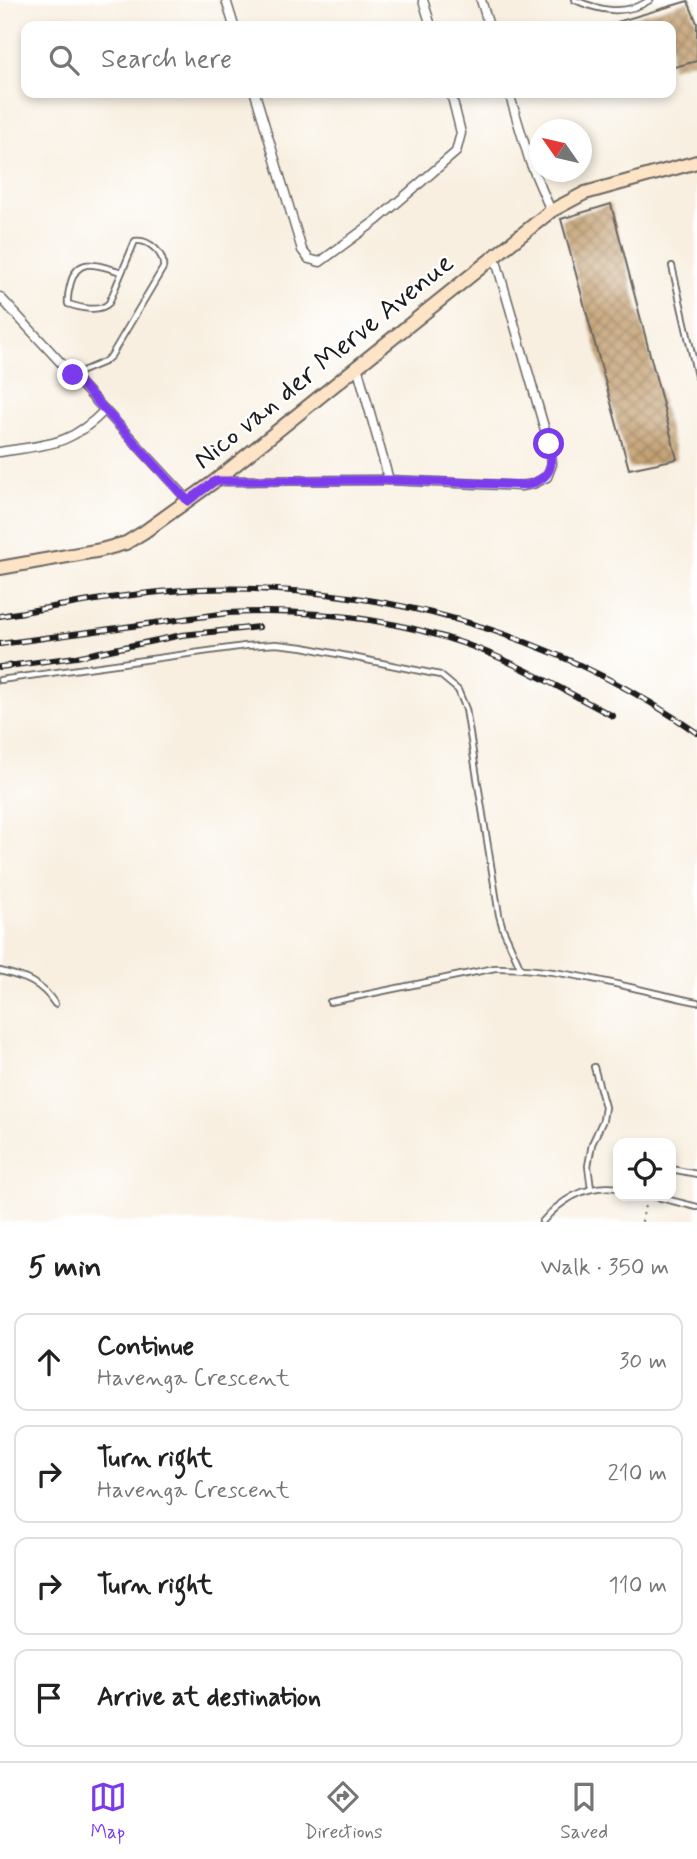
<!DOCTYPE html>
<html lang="en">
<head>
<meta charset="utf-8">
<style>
  :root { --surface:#fff; --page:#f6f6f6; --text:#222; --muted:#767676; --line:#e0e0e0; --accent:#7c3aed }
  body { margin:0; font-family:Mynerve,sans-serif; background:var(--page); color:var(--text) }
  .controls { position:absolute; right:21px; bottom:21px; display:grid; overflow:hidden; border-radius:14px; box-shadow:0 4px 10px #0003 }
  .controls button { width:63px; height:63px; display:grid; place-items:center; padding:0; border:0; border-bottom:2px solid var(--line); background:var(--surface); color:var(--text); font:35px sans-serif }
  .compass { position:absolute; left:529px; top:119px; width:63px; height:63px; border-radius:50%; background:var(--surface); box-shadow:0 4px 10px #0003; rotate:304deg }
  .stop { position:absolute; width:21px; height:21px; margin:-16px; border:5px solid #7c3aed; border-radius:50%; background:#fff }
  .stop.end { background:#7c3aed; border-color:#fff; box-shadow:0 2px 7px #0008 }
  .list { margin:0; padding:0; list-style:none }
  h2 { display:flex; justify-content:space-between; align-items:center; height:91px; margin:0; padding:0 28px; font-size:30px }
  h2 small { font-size:23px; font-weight:400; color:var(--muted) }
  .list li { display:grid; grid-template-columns:46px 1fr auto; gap:21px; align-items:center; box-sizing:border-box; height:98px; margin:0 14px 14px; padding:0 14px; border:2px solid var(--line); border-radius:14px }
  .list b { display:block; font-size:26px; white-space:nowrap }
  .list p { margin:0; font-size:23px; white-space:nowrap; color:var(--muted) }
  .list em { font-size:23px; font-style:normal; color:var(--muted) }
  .icon { flex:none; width:38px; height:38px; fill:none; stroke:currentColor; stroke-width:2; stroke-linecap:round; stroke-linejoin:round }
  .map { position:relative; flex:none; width:697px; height:1222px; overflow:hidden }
  .search { position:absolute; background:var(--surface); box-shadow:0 4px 10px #0003; left:21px; right:21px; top:21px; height:77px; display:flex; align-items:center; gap:18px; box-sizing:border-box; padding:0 24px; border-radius:14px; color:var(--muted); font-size:26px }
  .sheet { height:539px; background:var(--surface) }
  nav { display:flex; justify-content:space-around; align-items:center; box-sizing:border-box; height:98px; border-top:2px solid var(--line); background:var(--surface); font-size:19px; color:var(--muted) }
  nav a { display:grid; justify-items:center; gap:4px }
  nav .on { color:var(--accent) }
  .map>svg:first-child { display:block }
  .building { fill:url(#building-cross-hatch) }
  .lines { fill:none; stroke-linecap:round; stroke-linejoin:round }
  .lane-casing { stroke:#696661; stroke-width:8 }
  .street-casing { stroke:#696661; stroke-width:11 }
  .secondary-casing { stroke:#696661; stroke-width:16 }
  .path { stroke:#696661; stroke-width:2; stroke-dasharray:2 5; stroke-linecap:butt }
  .lane { stroke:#fff; stroke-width:4.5 }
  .street { stroke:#fff; stroke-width:8 }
  .secondary { stroke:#fee4c6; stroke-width:12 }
  .rail-casing { stroke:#1c1c1c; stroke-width:6 }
  .rail { stroke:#fff; stroke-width:3.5; stroke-dasharray:10; stroke-linecap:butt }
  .route { stroke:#7c3aed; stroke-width:9 }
  .labels { text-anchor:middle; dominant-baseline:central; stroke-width:5; stroke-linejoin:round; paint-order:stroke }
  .street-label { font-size:28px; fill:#1c1c1c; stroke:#fff }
</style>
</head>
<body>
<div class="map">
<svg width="697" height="1222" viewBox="0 0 697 1222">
  <defs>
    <pattern id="building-cross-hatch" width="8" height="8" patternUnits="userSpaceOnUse" patternTransform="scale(1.75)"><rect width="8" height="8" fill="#c5a275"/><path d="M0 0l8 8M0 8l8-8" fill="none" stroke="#9f835f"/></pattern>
  </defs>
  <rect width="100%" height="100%" fill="#fff"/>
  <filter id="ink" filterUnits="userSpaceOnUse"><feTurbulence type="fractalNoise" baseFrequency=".0143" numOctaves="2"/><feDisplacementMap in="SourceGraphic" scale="14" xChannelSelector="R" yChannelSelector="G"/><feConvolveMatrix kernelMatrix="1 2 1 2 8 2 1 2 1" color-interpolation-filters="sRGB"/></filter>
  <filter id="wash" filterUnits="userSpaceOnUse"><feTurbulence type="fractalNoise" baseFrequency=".00686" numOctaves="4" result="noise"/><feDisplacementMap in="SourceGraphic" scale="28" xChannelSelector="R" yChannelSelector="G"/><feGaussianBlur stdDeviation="1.57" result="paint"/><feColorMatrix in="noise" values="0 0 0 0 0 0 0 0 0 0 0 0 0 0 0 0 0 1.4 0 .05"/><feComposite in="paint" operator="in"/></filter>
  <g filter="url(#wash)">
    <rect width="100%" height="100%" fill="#f8efe0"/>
    <g id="blocks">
      <g class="building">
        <polygon points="688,1 697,23 697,61 671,68 671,26 611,26 610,24"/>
        <polygon points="611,204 677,459 629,469 561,219"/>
      </g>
    </g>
  </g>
  <g filter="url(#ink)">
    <use href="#blocks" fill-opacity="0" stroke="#696661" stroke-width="2"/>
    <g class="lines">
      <defs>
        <g id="lane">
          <path d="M 575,0 C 600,11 625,16 650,0"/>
          <polyline points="672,266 697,376"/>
          <path d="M 73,375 L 104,362 L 111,356 L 163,268 C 165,254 149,239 135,241 L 109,303 C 99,313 81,308 68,304 C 67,295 69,290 71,282 C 79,254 101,267 122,272"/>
          <polyline points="0,680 245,646 276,644 303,647 440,675 458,690 466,709 499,915 503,929 520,967"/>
          <path d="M 0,971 C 24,977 41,982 55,1004"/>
          <path d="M 330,1002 L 495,968 C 562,967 632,989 697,1002"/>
          <polyline points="671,1169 697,1174"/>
          <polyline points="591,1189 588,1166 592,1144 603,1120 605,1107 594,1067"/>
          <polyline points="653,1196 697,1207"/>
          <path d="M 542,1222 C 562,1199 587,1184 618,1188"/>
        </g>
        <g id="street">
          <polyline points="226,0 234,26"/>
          <polyline points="423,0 431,26"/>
          <polyline points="481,0 489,26"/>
          <polyline points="255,93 302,250 309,259 320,262 377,220 456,152 461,133 451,93"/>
          <polyline points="509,93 530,162 551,211"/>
          <polyline points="0,297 189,501"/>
          <polyline points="357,366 389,480 521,486 533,484 547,477 552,464 551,451 495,257"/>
          <path d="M 0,452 C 47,444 69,447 105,410"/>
          <polyline points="217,481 389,480"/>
        </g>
        <polyline id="secondary" points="0,568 101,550 126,543 144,532 215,481 551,211 585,193 697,162"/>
      </defs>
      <use href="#lane" class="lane-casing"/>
      <use href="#street" class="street-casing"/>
      <use href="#secondary" class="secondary-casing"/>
      <polyline class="path" points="642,1222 646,1199"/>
      <use href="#lane" class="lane"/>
      <use href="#street" class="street"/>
      <use href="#secondary" class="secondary"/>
      <defs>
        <g id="rail">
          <path d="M 0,616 C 66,605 133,592 200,589 C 377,583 552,631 697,733"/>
          <path d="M 0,644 L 228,613 C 309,609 388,617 465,644 C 516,662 565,691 613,716"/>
          <polyline points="0,667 76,657 182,635 259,627"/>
        </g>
      </defs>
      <use href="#rail" class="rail-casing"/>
      <use href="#rail" class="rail"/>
    </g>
  </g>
  <g class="lines" filter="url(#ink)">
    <path class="route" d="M 73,375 L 188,501 L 215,481 L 389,480 L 527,485 C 550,479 555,466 549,444"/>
  </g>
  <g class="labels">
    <g class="street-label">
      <text transform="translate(324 362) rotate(-39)">Nico van der Merve Avenue</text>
    </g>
  </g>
</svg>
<div class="controls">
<button><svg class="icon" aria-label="locate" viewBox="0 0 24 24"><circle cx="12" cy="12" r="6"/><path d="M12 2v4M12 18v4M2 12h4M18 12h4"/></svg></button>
</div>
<svg class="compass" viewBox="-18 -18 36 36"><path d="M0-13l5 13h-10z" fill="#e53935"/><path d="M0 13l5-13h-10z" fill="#767676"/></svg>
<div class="stop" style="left:549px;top:444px"></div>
<div class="stop end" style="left:73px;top:375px"></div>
<div class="search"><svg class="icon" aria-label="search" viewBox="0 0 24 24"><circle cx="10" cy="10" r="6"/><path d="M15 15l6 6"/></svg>Search here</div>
</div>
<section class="sheet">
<h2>5 min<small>Walk · 350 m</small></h2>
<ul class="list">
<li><svg class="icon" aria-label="ahead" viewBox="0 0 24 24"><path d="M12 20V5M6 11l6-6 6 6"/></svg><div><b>Continue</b><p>Havenga Crescent</p></div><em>30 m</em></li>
<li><svg class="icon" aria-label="right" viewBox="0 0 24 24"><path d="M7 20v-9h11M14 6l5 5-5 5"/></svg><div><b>Turn right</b><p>Havenga Crescent</p></div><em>210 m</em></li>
<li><svg class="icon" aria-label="right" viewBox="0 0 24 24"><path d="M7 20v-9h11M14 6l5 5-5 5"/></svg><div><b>Turn right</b></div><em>110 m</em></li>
<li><svg class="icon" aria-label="arrive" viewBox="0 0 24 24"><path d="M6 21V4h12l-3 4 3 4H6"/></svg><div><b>Arrive at destination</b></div></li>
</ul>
</section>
<nav>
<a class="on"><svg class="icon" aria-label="map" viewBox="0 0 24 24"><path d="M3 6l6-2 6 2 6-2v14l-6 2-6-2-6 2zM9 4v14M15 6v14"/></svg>Map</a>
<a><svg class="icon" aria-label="directions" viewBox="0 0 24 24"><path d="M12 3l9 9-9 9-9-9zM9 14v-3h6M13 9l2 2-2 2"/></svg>Directions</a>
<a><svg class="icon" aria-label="saved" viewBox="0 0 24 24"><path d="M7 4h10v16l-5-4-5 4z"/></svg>Saved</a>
</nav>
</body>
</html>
